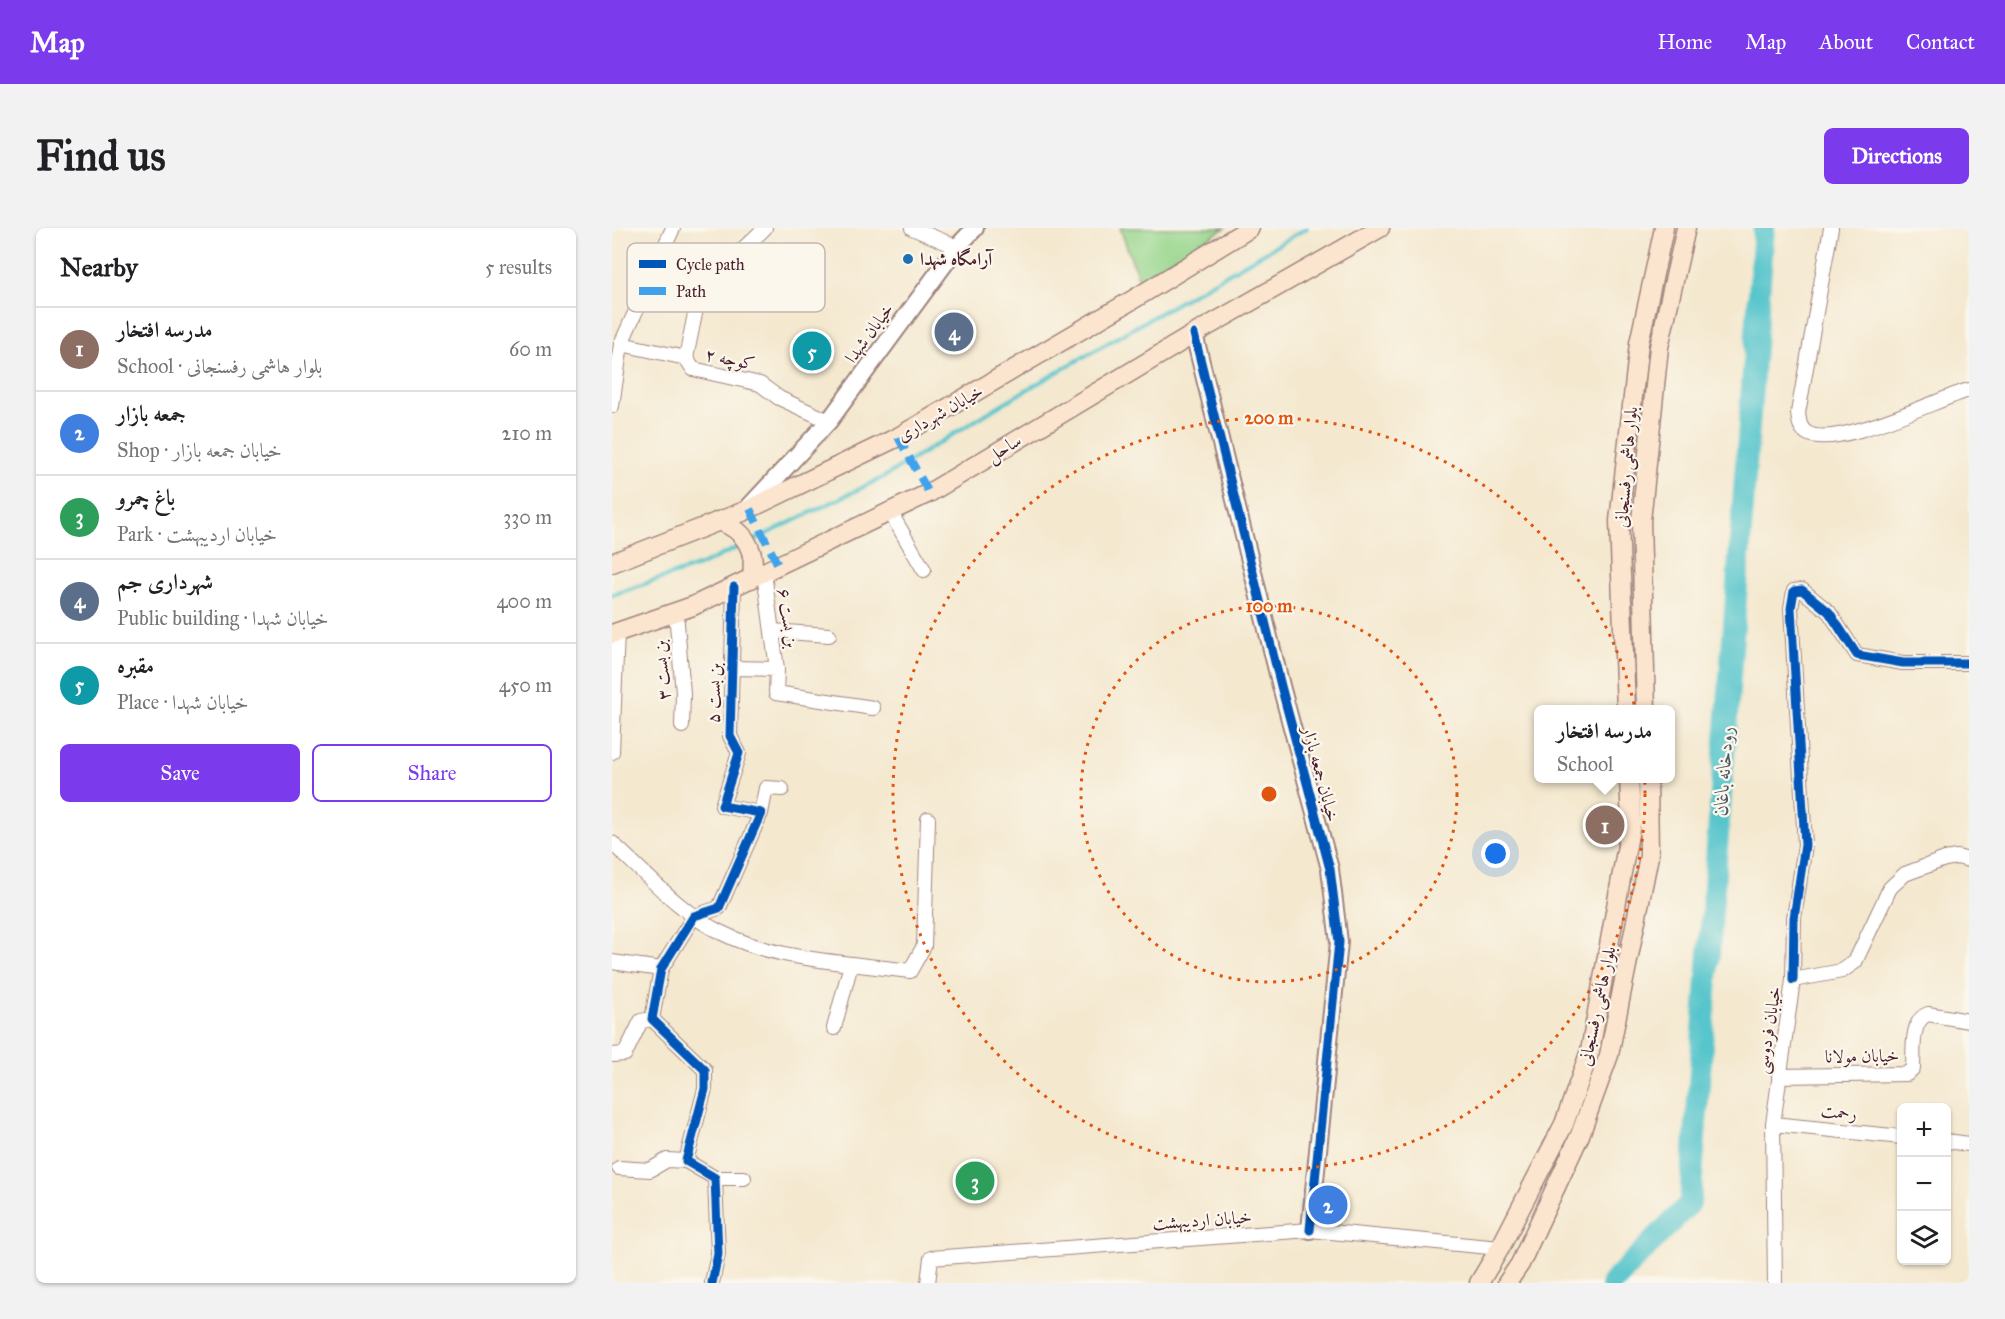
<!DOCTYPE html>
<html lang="en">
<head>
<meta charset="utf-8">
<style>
  :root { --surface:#fff; --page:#f2f2f2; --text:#202124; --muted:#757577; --line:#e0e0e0; --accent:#7c3aed }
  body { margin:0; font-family:"IM FELL Great Primer",Amiri,serif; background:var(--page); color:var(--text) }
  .controls { position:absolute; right:18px; bottom:18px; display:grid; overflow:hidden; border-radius:9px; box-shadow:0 2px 4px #0004 }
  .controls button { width:54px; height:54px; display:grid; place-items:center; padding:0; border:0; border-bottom:2px solid var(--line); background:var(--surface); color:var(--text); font:30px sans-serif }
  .you { position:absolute; left:884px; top:626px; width:21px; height:21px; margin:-15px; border:4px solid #fff; border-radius:50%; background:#1a73e8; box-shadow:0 0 0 9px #1a73e833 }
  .badge { display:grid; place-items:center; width:39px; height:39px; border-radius:50%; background:var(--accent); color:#fff; font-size:20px; font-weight:700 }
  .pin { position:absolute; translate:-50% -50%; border:3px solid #fff; box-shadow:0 2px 6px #0006 }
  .popup { position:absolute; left:922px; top:477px; width:141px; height:78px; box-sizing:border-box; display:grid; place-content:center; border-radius:9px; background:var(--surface); filter:drop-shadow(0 2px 4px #0005); font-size:20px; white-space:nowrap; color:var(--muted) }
  .popup b { font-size:22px; color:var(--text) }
  .popup::after { content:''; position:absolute; left:50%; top:100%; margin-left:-12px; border:12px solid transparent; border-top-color:var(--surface) }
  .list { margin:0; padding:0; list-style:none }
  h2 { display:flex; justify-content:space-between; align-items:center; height:78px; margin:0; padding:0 24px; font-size:26px }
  h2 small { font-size:20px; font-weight:400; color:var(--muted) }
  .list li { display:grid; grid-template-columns:39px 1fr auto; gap:18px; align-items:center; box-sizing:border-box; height:84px; padding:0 24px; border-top:2px solid var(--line) }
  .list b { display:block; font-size:22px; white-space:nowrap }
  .list p { margin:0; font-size:20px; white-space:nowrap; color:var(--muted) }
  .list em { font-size:20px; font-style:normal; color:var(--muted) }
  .actions { display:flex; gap:12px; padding:18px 24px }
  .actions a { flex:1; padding:14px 0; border:2px solid var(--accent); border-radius:9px; text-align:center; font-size:21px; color:var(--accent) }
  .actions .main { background:var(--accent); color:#fff }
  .icon { flex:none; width:33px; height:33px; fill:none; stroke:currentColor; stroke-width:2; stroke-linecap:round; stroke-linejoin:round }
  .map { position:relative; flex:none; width:1357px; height:1055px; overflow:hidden; border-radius:9px }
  header { display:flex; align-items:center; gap:36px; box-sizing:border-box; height:84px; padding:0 30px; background:var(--accent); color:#fff }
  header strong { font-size:28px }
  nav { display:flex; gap:33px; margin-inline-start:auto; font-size:21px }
  .intro { display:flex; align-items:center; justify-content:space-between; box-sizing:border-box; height:144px; padding:0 36px }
  h1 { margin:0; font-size:42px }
  .button { padding:15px 27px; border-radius:9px; background:var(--accent); color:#fff; font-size:21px; font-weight:700 }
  main { display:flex; gap:36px; padding:0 36px }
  aside { flex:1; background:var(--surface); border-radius:9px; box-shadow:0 2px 4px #0004 }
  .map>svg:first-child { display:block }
  .green { fill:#96d68c; stroke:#707a5c; stroke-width:1.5 }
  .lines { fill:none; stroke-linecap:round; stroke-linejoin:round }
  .stream { stroke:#57c5cc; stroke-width:4 }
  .river { stroke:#57c5cc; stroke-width:22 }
  .minor-casing { stroke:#9f847d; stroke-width:16 }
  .tertiary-casing { stroke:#9f847d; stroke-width:20 }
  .secondary-casing { stroke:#9f847d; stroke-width:21 }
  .minor { stroke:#fff; stroke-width:14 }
  .tertiary { stroke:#fff; stroke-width:16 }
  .secondary { stroke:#fce5cf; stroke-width:18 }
  .quiet { stroke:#40a2eb; stroke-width:8; stroke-dasharray:15 8; stroke-linecap:butt }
  .cycleway-casing { stroke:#fbf7ec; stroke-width:13 }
  .cycleway { stroke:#0057b8; stroke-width:9 }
  .ring { fill:none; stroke:#e0560e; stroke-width:3; stroke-dasharray:3 6 }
  .poi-dot { fill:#1f6fb2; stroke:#fbf7ec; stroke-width:2 }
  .labels { text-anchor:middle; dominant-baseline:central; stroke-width:4.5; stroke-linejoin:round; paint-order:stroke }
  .poi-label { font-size:18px; font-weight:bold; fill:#4a1f2b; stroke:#fbf7ec; text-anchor:start }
  .street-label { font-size:18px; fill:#4a1f2b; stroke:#fbf7ec }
  .water-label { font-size:20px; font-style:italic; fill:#4f5963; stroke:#fbf7ec }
  .key { fill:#fbf7ec; stroke:#c6b6b2; stroke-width:1.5 }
  .key-label { font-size:16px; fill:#4a1f2b }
  .centre { fill:#e0560e; stroke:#fbf7ec; stroke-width:3 }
  .ring-label { font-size:18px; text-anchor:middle; font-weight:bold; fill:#e0560e; stroke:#fbf7ec; stroke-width:4.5; stroke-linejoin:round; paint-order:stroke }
</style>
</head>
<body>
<header>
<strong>Map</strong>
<nav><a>Home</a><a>Map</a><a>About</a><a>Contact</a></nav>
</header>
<div class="intro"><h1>Find us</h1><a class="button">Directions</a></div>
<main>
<aside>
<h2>Nearby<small>5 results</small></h2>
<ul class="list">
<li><span class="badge" style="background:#8d6e63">1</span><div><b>مدرسه افتخار</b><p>School · بلوار هاشمی رفسنجانی</p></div><em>60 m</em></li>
<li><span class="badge" style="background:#3f7fe0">2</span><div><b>جمعه بازار</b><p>Shop · خیابان جمعه بازار</p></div><em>210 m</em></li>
<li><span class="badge" style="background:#2e9e5b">3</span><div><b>باغ چمرو</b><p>Park · خیابان اردیبهشت</p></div><em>330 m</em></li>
<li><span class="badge" style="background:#5c6f8a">4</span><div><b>شهرداری جم</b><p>Public building · خیابان شهدا</p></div><em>400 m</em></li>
<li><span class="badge" style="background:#0f9aa8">5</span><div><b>مقبره</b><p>Place · خیابان شهدا</p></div><em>450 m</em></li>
</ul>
<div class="actions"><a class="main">Save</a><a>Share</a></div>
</aside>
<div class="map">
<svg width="1357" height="1055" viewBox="0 0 1357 1055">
  <rect width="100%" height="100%" fill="#fbf7ec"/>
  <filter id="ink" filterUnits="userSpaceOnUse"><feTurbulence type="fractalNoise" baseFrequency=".0167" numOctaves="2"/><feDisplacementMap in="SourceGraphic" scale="12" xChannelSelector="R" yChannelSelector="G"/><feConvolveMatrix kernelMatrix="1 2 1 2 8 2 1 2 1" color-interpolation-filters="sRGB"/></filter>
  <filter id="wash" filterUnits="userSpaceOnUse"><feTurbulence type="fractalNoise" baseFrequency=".008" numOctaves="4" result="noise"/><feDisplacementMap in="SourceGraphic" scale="24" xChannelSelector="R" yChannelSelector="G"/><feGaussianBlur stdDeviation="1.35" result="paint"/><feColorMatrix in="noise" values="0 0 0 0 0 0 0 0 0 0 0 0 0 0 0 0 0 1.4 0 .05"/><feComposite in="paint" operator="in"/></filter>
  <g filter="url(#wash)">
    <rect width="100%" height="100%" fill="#f4e8cf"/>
    <polygon class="green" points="508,0 613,0 527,52"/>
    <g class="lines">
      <g class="stream">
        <polyline points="140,313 272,249 390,176 695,0"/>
        <polyline points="0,367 89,337 131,317"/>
      </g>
      <polyline class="river" points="1000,1055 1078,975 1152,0"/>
    </g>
  </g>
  <g filter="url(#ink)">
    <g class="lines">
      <defs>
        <g id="minor">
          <polyline points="300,0 345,19"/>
          <path d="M 1219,0 L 1186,185 C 1187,192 1187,200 1195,205 C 1223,222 1325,171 1357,162"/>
          <polyline points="9,116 74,130 81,141 148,156 167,170 217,193"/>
          <polyline points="74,130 86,71 93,57 153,0"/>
          <polyline points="0,178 9,116 61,0"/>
          <polyline points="277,282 312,342"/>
          <polyline points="152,345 165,441"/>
          <polyline points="64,384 71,465 70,498"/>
          <polyline points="160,403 217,407"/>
          <polyline points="120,440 165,441 164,465 261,480"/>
          <polyline points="0,524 5,404"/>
          <polyline points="149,585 154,560 170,561"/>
          <path d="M 0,615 C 32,644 71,687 110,705 C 150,725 195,731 239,736 L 222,800"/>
          <polyline points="0,734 49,741"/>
          <polyline points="239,736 298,743 312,718 316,591"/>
          <polyline points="1181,752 1182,690 1193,617 1179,380 1182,363 1190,362 1217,384 1245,427 1291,435 1357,435"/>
          <polyline points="0,827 13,826 29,793 40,791"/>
          <path d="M 1167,848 L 1295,846 L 1301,840 C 1302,825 1298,792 1316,786 L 1357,793"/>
          <polyline points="1161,896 1290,909"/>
          <polyline points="1334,913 1357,916"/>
          <polyline points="7,940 38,942 55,932 74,933"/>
          <polyline points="103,950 132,950"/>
          <polyline points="100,1055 106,1026 103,950 74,933 93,861 93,842 40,791 49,741 82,688 107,680 149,585 110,578 127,525 118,508 122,359"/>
          <polyline points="316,1055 319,1030 698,1002 888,1020"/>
          <polyline points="1163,1055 1161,896 1181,752 1230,743 1243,734 1278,660 1293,646 1333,631 1345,629 1357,632"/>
        </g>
        <g id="tertiary">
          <polyline points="582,106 669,458 718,641 727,714 698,1002"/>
          <polyline points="135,281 217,193 345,19 363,0"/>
        </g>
        <g id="secondary">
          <path d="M 106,293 C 133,301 146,324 139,351"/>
          <polyline points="0,335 133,283 286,209 522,71 638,0"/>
          <polyline points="0,406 81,378 317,265 582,106 768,0"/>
          <polyline points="1014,482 1007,293 1027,115 1052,0"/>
          <polyline points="1034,482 1029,293 1047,119 1074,0"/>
          <polyline points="867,1055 888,1020 952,896 978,823 1019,595 1017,550"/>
          <polyline points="895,1055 908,1036 968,907 997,827 1037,628 1036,550"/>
        </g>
      </defs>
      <use href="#minor" class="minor-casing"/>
      <use href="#tertiary" class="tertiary-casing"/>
      <use href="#secondary" class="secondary-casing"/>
      <use href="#minor" class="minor"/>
      <use href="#tertiary" class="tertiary"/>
      <use href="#secondary" class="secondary"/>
      <g class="quiet">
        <polyline points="286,209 317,265"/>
        <polyline points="138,281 166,337"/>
      </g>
      <defs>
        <g id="cycleway">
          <polyline points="582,106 669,458 718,641 727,714 698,1002"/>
          <polyline points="1181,752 1182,690 1193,617 1179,380 1182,363 1190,362 1217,384 1245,427 1291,435 1357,435"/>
          <polyline points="100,1055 106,1026 103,950 74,933 93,861 93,842 40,791 49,741 82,688 107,680 149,585 110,578 127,525 118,508 122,359"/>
        </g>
      </defs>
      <use href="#cycleway" class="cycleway-casing"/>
      <use href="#cycleway" class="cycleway"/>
    </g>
  </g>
  <g class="ring">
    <circle cx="657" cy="566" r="188"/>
    <circle cx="657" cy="566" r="376"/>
  </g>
  <circle class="poi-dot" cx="296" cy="31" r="6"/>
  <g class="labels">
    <g class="poi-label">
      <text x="308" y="31">آرامگاه شهدا</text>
    </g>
    <g class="street-label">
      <text transform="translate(257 105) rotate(-54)">خیابان شهدا</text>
      <text transform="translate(118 131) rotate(12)">کوچه ۲</text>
      <text transform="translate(328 185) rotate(-30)">خیابان شهرداری</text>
      <text transform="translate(392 220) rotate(-31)">ساحل</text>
      <text transform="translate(1014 239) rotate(-85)">بلوار هاشمی رفسنجانی</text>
      <text transform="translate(176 390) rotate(82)">بن بست ۶</text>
      <text transform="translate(50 442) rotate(-94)">بن بست ۳</text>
      <text transform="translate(102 465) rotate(-88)">بن بست ۵</text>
      <text transform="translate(709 546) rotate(75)">خیابان جمعه بازار</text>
      <text transform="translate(985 778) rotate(-78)">بلوار هاشمی رفسنجانی</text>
      <text transform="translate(1156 802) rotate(-81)">خیابان فردوسی</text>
      <text transform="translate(1250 828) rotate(-1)">خیابان مولانا</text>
      <text transform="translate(1227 884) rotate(6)">رحمت</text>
      <text transform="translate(590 992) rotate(-4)">خیابان اردیبهشت</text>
    </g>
    <g class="water-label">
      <text transform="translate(1111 543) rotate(-86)">رودخانه باغان</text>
    </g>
  </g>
  <rect x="15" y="15" width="198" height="69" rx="9" class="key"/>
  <rect x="27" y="32" width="27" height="8" fill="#0057b8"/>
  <rect x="27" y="59" width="27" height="8" fill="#40a2eb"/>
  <g class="key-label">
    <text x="64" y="42">Cycle path</text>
    <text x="64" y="69">Path</text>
  </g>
  <circle cx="657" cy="566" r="9" class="centre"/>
  <g class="ring-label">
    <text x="657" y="196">200 m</text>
    <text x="657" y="384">100 m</text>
  </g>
</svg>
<div class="controls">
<button>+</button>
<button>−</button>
<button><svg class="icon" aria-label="layers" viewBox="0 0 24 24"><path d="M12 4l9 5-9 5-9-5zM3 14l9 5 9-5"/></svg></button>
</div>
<div class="you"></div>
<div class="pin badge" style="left:993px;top:597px;background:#8d6e63">1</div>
<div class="popup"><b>مدرسه افتخار</b>School</div>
<div class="pin badge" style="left:716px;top:977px;background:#3f7fe0">2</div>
<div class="pin badge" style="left:363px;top:953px;background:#2e9e5b">3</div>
<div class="pin badge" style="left:342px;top:104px;background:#5c6f8a">4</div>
<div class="pin badge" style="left:200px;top:123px;background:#0f9aa8">5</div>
</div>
</main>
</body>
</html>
